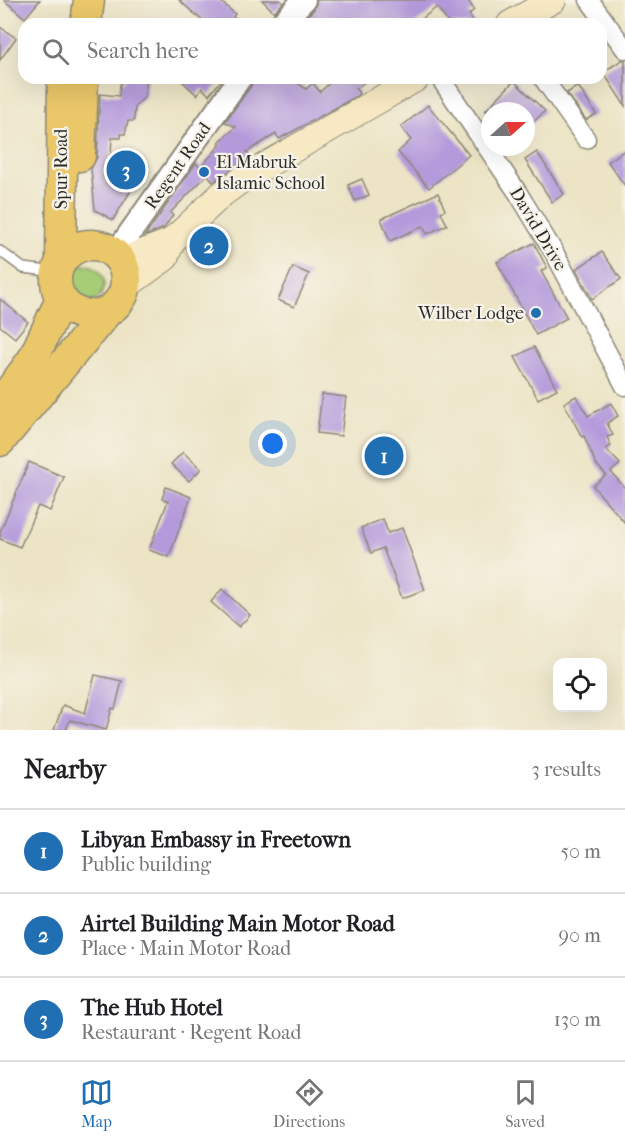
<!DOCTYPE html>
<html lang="en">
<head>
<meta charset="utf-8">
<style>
  :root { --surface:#fff; --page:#f6f6f6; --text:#202124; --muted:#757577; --line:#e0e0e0; --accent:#1f6fb2 }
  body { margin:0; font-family:"IM FELL French Canon",serif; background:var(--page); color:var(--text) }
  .controls { position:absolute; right:18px; bottom:18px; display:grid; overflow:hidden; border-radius:12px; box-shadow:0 6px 24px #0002 }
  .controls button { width:54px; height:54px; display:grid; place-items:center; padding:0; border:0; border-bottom:2px solid var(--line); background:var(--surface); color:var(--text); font:30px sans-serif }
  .compass { position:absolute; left:481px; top:102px; width:54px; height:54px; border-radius:50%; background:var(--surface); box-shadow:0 6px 24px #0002; rotate:69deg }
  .you { position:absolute; left:273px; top:444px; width:21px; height:21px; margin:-15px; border:4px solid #fff; border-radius:50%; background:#1a73e8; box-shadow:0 0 0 9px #1a73e833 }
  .badge { display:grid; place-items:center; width:39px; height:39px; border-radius:50%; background:var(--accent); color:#fff; font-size:20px; font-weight:700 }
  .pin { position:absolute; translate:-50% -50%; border:3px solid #fff; box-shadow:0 2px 6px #0006 }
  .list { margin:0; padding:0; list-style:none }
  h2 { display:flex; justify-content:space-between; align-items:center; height:78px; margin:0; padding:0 24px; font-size:26px }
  h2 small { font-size:20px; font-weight:400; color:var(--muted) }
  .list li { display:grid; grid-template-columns:39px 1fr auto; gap:18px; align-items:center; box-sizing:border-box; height:84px; padding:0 24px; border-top:2px solid var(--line) }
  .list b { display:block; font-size:22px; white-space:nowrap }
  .list p { margin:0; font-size:20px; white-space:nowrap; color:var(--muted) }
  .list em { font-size:20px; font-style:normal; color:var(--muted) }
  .icon { flex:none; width:33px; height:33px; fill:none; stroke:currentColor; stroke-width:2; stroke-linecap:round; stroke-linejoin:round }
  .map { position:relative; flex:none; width:625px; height:730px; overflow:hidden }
  .search { position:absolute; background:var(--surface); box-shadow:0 6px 24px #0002; left:18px; right:18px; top:18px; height:66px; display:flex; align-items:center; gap:15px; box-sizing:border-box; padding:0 21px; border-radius:18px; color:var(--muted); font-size:22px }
  .sheet { height:330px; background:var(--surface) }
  nav { display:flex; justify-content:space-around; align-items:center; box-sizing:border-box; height:84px; border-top:2px solid var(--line); background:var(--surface); font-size:16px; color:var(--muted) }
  nav a { display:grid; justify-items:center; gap:3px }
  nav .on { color:var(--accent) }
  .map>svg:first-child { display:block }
  .green { fill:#a8cd77; stroke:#6a7c51; stroke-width:1.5 }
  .building { fill:#b499db }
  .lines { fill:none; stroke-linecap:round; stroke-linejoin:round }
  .service-casing { stroke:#8c8878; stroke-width:12 }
  .minor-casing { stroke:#8c8878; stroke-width:21 }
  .tertiary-casing { stroke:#8c8878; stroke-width:26 }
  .secondary-casing { stroke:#8c8878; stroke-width:28 }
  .primary-casing { stroke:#8c8878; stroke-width:33 }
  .service { stroke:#fff; stroke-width:9 }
  .minor { stroke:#fff; stroke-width:18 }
  .tertiary { stroke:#fff; stroke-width:22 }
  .secondary { stroke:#f7e9c3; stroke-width:26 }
  .primary { stroke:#eac769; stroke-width:30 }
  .poi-dot { fill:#1f6fb2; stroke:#f7f3e8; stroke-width:2 }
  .labels { text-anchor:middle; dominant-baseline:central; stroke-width:4.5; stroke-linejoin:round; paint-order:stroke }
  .poi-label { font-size:18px; fill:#2b2b2b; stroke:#f7f3e8; text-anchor:start }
  .street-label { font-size:18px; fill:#2b2b2b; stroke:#f7f3e8 }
</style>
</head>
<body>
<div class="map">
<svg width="625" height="730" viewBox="0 0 625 730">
  <rect width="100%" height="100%" fill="#f7f3e8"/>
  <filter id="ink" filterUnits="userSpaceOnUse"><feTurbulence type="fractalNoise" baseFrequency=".0167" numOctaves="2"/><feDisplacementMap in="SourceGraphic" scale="12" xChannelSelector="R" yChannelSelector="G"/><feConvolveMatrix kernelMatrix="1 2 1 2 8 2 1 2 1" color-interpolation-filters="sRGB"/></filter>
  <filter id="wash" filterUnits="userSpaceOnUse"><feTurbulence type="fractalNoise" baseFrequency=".008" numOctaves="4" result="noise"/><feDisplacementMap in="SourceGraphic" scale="24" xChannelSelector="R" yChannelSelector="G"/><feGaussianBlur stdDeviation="1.35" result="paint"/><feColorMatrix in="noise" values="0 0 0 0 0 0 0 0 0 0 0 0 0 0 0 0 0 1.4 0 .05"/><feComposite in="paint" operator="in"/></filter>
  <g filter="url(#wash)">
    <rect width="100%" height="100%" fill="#ece4c5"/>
    <circle class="green" cx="85" cy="284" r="19"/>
    <g id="blocks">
      <g class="building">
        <polygon points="4,0 40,0 25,18"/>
        <polygon points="179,0 219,0 235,14 233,17 241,24 206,24"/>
        <polygon points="262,0 280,0 283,3 274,12"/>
        <polygon points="317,0 468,0 474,10 469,14 475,24 449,24 437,7 415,24 300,24 314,9"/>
        <polygon points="0,27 16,38 0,60"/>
        <polygon points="622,60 625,60 625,106 603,72"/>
        <polygon points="127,78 147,78 145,97 135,106 134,121 128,121 125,134 121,134 121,138 112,138 110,169 133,187 113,220 95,210 91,169 97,157 100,94 119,96 120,84"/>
        <polygon points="179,78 223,78 209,95 202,88 197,95"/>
        <polygon points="253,78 291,78 306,89 313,83 320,92 335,78 369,78 356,89 359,93 357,96 279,139 276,134 247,152 250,157 213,182 202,166 221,144 219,142 236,127 225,122 251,86"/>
        <polygon points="514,81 545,111 526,129 526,111 485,111"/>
        <polygon points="578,86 596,114 586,120 567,93"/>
        <polygon points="428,105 469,155 429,188 398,152 411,140 401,127"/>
        <polygon points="625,150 625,186 608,162"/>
        <polygon points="537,152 564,194 552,202 525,160"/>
        <polygon points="196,163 207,175 170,213 173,215 164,228 145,236"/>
        <polygon points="362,179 369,195 355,201 348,185"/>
        <polygon points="438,193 445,210 441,212 447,225 427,234 423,226 390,241 381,219"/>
        <polygon points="215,234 222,244 202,258 195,248"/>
        <polygon points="534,243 547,268 541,271 567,318 536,335 497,262"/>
        <polygon points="602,252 621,279 592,299 576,269"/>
        <polygon points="293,267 309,274 294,307 278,300"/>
        <polygon points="0,299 28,322 15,338 0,326"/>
        <polygon points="534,347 557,389 538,399 515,357"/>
        <polygon points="322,394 346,397 341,436 317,433"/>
        <polygon points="576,396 588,416 611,403 618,416 607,423 613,435 607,437 611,446 606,449 620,464 611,472 625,488 625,523 593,486 606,475 596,464 584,436 582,437 564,403"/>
        <polygon points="183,452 201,469 189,481 171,464"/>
        <polygon points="29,462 64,477 50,511 38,506 20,547 0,539 0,532"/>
        <polygon points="166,487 191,497 169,557 149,550 168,501 162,499"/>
        <polygon points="383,519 388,533 402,528 425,590 402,598 383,548 371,553 361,528"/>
        <polygon points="222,589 250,615 239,627 211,602"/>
        <polygon points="95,675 122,681 115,709 112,708 106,730 70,720 66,730 54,730 63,705 85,713"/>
      </g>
    </g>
  </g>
  <g filter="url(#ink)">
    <use href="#blocks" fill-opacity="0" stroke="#8c8878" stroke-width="1.5"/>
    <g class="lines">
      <defs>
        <polyline id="service" points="0,251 23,268 57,272"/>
        <g id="minor">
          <polyline points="589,0 625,49"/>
          <polyline points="440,78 518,193 555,254 625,386"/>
          <polyline points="543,78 586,139"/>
        </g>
        <g id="tertiary">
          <polyline points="281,24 304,0"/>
          <polyline points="115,254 240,78"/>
        </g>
        <g id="secondary">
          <polyline points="510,24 553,0"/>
          <polyline points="121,261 172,241 222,194 244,178 417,78"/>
          <polyline points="126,286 165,258 172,241"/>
        </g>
        <g id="primary">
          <polyline points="86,24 89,0"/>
          <polyline points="80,156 83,78"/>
          <circle cx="91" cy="280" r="35"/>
          <polyline points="61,261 63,78"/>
          <polyline points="0,404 33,359 61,299"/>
          <polyline points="0,441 106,313"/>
        </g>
      </defs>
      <use href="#service" class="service-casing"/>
      <use href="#minor" class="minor-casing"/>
      <use href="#tertiary" class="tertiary-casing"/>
      <use href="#secondary" class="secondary-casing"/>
      <use href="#primary" class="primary-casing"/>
      <use href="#service" class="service"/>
      <use href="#minor" class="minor"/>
      <use href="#tertiary" class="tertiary"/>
      <use href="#secondary" class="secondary"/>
      <use href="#primary" class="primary"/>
    </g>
  </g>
  <g class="poi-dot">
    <circle cx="204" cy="172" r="6"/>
    <circle cx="536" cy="313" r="6"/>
  </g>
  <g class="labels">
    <g class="poi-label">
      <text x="216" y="162">El Mabruk<tspan x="216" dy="21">Islamic School</tspan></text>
      <text x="524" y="313" text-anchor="end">Wilber Lodge</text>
    </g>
    <g class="street-label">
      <text transform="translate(178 166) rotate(-55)">Regent Road</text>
      <text transform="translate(61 169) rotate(-90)">Spur Road</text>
      <text transform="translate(538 229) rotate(59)">David Drive</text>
    </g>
  </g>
</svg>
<div class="controls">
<button><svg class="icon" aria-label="locate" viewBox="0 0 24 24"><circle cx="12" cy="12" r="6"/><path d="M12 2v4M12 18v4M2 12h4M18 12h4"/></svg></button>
</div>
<svg class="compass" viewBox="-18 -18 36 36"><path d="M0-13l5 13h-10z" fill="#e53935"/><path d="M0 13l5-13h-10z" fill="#757577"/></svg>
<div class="you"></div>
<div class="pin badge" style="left:384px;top:456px">1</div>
<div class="pin badge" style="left:209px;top:246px">2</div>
<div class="pin badge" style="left:126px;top:170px">3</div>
<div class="search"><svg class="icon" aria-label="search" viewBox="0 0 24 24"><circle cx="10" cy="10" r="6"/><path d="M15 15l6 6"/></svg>Search here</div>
</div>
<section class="sheet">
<h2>Nearby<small>3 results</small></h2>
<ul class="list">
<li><span class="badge">1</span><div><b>Libyan Embassy in Freetown</b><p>Public building</p></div><em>50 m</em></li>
<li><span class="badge">2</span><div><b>Airtel Building Main Motor Road</b><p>Place · Main Motor Road</p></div><em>90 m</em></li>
<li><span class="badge">3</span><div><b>The Hub Hotel</b><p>Restaurant · Regent Road</p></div><em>130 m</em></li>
</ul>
</section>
<nav>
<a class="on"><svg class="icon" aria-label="map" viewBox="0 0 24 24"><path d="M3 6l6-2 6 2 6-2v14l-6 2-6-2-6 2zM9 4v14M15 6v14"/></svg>Map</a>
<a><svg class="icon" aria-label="directions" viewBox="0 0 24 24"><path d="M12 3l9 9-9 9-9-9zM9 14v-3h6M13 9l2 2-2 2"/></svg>Directions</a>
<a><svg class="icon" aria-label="saved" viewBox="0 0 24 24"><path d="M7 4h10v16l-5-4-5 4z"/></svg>Saved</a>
</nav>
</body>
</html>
